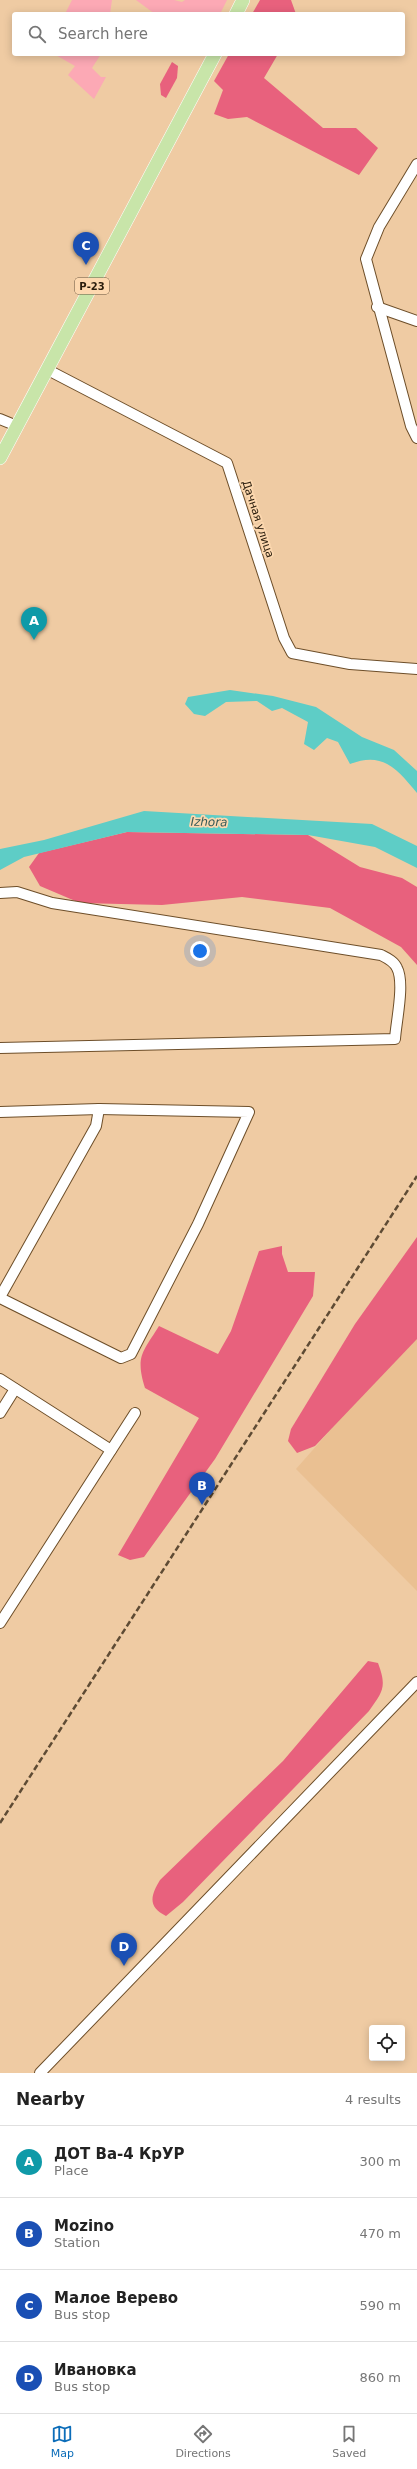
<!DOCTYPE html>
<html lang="en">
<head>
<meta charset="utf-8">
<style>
  :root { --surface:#fff; --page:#f2f2f2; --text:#222; --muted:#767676; --line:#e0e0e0; --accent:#0c6db9 }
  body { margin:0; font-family:"DejaVu Sans",sans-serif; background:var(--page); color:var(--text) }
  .controls { position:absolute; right:12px; bottom:12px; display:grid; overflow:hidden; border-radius:4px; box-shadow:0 2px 10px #0003 }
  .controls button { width:36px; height:36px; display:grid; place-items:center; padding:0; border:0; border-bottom:1px solid var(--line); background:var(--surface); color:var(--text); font:20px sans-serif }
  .you { position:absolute; left:200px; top:951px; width:14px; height:14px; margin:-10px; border:3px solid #fff; border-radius:50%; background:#1a73e8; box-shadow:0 0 0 6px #1a73e833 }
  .badge { display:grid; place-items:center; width:26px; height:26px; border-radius:50%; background:var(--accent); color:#fff; font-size:13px; font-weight:700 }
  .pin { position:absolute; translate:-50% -33px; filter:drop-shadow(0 1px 2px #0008) }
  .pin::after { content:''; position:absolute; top:21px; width:14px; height:12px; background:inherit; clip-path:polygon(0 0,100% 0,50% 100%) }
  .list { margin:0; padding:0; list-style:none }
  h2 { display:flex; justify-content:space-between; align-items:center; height:52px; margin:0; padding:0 16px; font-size:17px }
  h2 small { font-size:13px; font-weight:400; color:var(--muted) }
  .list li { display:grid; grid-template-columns:26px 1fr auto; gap:12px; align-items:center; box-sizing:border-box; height:72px; padding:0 16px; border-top:1px solid var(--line) }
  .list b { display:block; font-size:15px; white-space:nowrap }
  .list p { margin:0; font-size:13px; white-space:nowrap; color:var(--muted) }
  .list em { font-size:13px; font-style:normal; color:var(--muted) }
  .icon { flex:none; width:22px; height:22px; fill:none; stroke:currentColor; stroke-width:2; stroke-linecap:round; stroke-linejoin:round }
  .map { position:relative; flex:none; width:417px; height:2073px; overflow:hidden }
  .search { position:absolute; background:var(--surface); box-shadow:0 2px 10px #0003; left:12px; right:12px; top:12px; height:44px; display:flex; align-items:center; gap:10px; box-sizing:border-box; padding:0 14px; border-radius:4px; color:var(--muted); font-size:15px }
  .sheet { height:340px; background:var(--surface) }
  nav { display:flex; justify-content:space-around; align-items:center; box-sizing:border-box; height:56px; border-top:1px solid var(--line); background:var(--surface); font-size:11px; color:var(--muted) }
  nav a { display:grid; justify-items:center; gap:2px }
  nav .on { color:var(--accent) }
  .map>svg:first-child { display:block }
  .built { fill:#eac092 }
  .green { fill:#fca9b5 }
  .forest { fill:#e8617d }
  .water { fill:#5ecdc6 }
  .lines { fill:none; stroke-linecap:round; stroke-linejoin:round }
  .minor-casing { stroke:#6d4e29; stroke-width:12 }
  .major-casing { stroke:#fff; stroke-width:14 }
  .minor { stroke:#fff; stroke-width:10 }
  .major { stroke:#c8e5a9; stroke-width:13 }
  .rail { stroke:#5e4b34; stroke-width:2.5; stroke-dasharray:6 3; stroke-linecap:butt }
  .labels { text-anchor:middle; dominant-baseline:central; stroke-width:3.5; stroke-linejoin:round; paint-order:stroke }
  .shield { fill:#fdd8af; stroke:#69553e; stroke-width:1 }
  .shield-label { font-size:10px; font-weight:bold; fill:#2a1d0d }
  .street-label { font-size:11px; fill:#2a1d0d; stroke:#fdd8af }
  .water-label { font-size:12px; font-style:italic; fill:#385a57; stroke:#fdd8af }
</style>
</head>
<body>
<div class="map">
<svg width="417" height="2073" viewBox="0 0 417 2073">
  <rect width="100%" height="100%" fill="#efcba3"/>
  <polygon class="built" points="417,1332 417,1591 296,1469"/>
  <g class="green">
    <polygon points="72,0 112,0 110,14 65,14"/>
    <polygon points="136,0 174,0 182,2 185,0 227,0 220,14 155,14"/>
    <polygon points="54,54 101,54 92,68 101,77 106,77 94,99 68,75 75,66"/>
  </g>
  <g class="forest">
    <polygon points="260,0 291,0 296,14 252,14"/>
    <polygon points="229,54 278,54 264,78 323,128 356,128 378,148 359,175 247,117 228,119 214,114 223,90 214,81"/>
    <polygon points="172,62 178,66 177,78 166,98 161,95 160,84"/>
    <polygon points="127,832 308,835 360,867 402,878 417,887 417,965 401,947 330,908 242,897 162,905 80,903 40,886 29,867 39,853"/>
    <polygon points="417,1237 417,1339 315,1446 297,1453 288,1441 291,1429 355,1324"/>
    <path d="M 282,1246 L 282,1254 L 288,1272 L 315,1272 L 313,1296 L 215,1459 L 144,1557 L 130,1560 L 118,1555 L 199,1418 L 145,1388 C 135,1356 143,1352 159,1326 L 218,1354 L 231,1331 L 259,1251 Z"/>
    <path d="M 368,1661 L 378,1663 C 387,1687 383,1691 369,1711 L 183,1902 L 166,1916 C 147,1907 151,1895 160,1880 L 283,1761 Z"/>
  </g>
  <g class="water">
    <path d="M 230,690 L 273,696 L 316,707 L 362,737 L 394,750 L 417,771 L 417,793 C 397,769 383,751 350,764 L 338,742 L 327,738 L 314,750 L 304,744 L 308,722 L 282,708 L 272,711 L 257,701 L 226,702 L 205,716 L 194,714 L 185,704 L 188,697 Z"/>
    <polygon points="144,811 372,824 417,846 417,868 375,847 308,835 127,832 24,857 0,870 0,849 44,840"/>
  </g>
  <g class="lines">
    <defs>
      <g id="minor">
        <polyline points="417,164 379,227 366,259 411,426 417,438"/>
        <polyline points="377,307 417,321"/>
        <polyline points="48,370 227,463 284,638 292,653 350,664 417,669"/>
        <polyline points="0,419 17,426"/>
        <path d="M 0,893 L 17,892 L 52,903 L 381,955 C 387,958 394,961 397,968 C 405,983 396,1022 395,1039 L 0,1048"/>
        <polyline points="0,1112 99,1109 96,1126 0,1297"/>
        <polyline points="0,1298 121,1358 131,1354 198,1224 249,1112 99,1109"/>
        <polyline points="0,1379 111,1450"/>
        <polyline points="0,1413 15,1389"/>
        <polyline points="0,1623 135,1413"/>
        <polyline points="40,2073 417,1682"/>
      </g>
      <g id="major">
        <polyline points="236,14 243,0"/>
        <polyline points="0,458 215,54"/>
      </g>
    </defs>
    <use href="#minor" class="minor-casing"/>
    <use href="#major" class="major-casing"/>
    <use href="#minor" class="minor"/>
    <use href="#major" class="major"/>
    <polyline class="rail" points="0,1823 417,1176"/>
  </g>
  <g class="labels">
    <rect class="shield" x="75" y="278" width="34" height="16" rx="3"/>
    <g class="shield-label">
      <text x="92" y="286">Р-23</text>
    </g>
    <g class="street-label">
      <text transform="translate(258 519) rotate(72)">Дачная улица</text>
    </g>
    <g class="water-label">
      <text transform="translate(209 822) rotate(1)">Izhora</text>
    </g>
  </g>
</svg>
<div class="controls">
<button><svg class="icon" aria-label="locate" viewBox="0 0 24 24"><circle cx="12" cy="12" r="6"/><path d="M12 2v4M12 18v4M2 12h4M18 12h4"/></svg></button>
</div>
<div class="you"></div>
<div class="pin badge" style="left:34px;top:640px;background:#0f9aa8">A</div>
<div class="pin badge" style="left:202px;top:1505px;background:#1a4fb4">B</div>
<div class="pin badge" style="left:86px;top:265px;background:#1a4fb4">C</div>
<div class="pin badge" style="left:124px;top:1966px;background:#1a4fb4">D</div>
<div class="search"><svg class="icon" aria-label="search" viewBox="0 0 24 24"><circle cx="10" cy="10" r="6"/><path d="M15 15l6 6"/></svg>Search here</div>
</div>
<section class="sheet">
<h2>Nearby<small>4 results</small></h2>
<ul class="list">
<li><span class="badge" style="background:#0f9aa8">A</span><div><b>ДОТ Ва-4 КрУР</b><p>Place</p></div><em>300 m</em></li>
<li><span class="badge" style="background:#1a4fb4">B</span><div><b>Mozino</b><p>Station</p></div><em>470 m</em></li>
<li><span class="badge" style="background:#1a4fb4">C</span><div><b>Малое Верево</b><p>Bus stop</p></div><em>590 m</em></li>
<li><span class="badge" style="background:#1a4fb4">D</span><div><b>Ивановка</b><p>Bus stop</p></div><em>860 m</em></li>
</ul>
</section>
<nav>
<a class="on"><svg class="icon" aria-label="map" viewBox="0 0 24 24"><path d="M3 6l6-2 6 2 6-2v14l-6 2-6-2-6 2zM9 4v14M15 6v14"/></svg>Map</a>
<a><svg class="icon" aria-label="directions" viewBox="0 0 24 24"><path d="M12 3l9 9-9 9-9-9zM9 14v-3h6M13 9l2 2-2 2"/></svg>Directions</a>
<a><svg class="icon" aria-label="saved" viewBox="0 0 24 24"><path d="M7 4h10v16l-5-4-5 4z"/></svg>Saved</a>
</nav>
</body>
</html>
